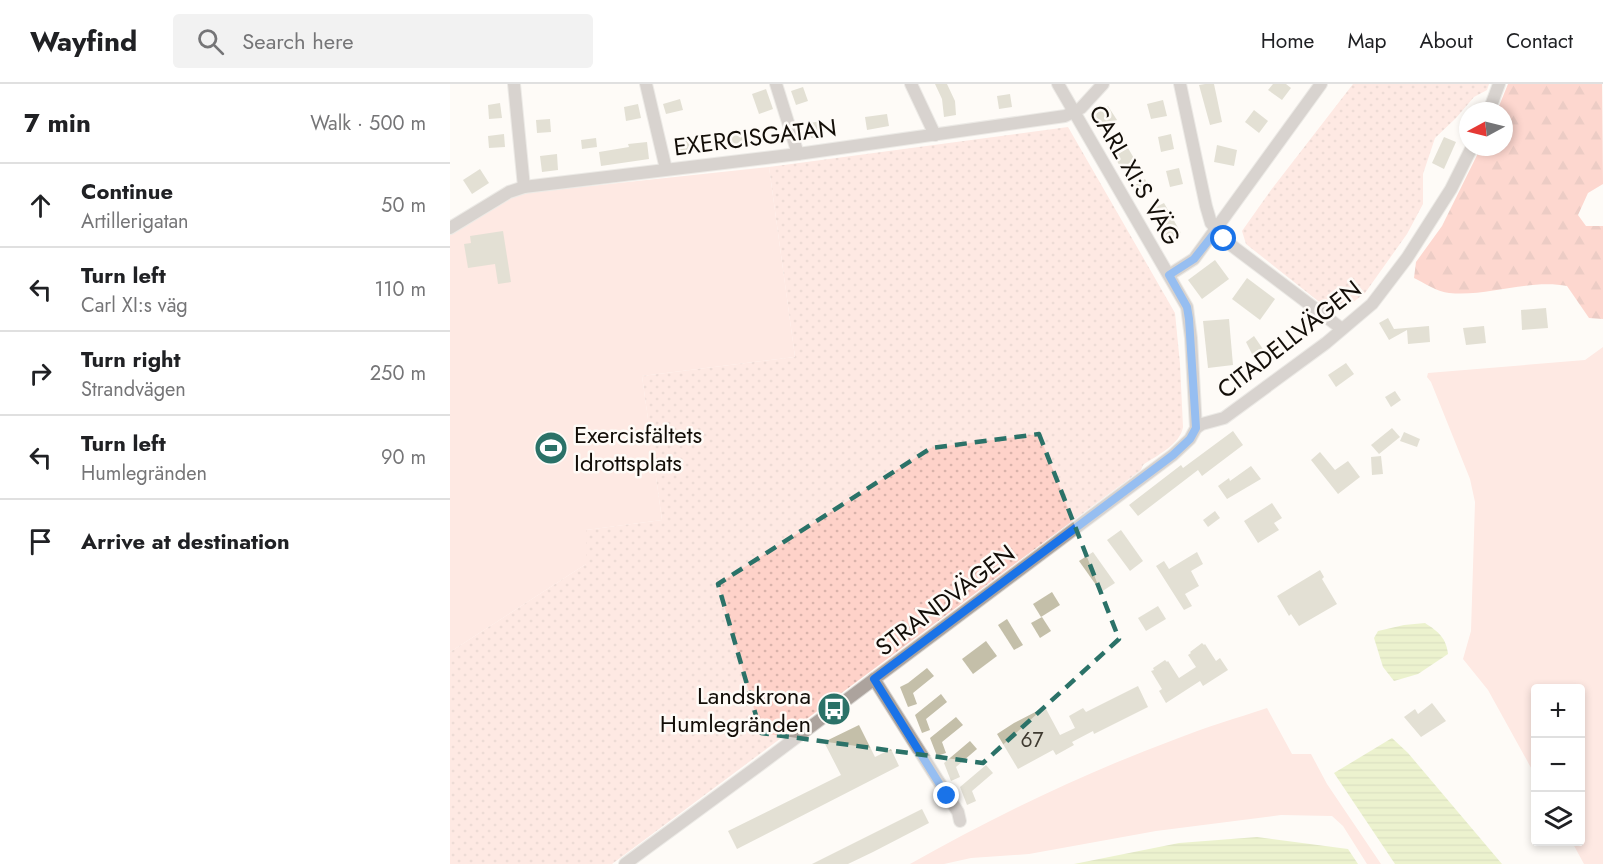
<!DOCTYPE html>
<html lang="en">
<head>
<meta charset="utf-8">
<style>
  :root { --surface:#fff; --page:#f2f2f2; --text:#202124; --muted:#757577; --line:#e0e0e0 }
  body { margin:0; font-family:Jost,sans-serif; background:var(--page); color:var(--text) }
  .controls { position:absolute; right:18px; bottom:18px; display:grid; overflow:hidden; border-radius:6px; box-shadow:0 3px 9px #0003 }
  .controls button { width:54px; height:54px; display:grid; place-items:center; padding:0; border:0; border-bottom:2px solid var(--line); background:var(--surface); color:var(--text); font:30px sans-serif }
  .compass { position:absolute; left:1009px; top:18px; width:54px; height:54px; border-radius:50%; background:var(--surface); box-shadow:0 3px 9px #0003; rotate:263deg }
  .stop { position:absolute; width:18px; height:18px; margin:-14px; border:4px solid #1a73e8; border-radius:50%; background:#fff }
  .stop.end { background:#1a73e8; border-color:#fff; box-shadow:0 2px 6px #0008 }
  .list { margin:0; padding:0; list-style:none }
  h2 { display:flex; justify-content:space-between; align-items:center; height:78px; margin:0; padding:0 24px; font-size:26px }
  h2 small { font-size:20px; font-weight:400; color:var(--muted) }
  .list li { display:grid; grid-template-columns:39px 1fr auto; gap:18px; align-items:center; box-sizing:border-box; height:84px; padding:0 24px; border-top:2px solid var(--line) }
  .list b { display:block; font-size:22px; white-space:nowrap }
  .list p { margin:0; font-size:20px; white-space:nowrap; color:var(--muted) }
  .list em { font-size:20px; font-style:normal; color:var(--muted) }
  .icon { flex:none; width:33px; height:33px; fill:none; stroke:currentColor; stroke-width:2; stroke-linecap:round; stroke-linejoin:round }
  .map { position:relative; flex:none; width:1153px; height:780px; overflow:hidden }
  header { display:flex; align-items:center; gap:36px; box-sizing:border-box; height:84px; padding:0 30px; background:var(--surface); border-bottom:2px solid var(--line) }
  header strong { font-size:28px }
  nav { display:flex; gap:33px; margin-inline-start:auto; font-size:21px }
  .search { width:420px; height:54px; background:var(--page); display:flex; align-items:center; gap:15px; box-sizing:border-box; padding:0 21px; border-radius:6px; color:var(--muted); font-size:22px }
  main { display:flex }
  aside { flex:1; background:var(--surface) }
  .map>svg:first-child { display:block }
  .grass { fill:#fed2c9 }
  .forest { fill:url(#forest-firs) }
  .park { fill:url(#park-dots) }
  .water { fill:url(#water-rules) }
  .building { fill:#c4bfa9 }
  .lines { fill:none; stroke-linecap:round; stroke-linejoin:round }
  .minor-casing { stroke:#d8d5d1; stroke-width:14 }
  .minor { stroke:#aca39d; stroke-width:12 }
  .route { stroke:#1a73e8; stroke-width:8 }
  .marked { fill:none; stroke:#2b7268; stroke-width:4.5; stroke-dasharray:12 8; stroke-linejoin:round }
  .labels { text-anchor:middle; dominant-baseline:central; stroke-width:5; stroke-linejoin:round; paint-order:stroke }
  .number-label { font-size:21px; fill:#3f3a30 }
  .street-label { font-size:24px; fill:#130e08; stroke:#fefbf7 }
  .poi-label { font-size:24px; fill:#130e08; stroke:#fefbf7; text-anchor:start }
</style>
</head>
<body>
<header>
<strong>Wayfind</strong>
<div class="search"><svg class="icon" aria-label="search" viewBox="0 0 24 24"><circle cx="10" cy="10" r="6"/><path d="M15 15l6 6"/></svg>Search here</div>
<nav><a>Home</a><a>Map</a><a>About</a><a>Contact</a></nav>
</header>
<main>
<aside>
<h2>7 min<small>Walk · 500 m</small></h2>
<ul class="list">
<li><svg class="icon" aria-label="ahead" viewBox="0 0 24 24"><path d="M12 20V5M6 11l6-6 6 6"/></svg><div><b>Continue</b><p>Artillerigatan</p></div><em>50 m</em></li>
<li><svg class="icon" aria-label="left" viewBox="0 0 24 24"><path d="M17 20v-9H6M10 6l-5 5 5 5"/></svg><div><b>Turn left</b><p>Carl XI:s väg</p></div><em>110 m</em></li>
<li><svg class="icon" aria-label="right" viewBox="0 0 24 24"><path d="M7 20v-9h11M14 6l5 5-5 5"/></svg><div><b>Turn right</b><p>Strandvägen</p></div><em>250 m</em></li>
<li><svg class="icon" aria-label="left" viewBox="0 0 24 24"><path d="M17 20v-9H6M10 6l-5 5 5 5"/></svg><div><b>Turn left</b><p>Humlegränden</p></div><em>90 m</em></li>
<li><svg class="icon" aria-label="arrive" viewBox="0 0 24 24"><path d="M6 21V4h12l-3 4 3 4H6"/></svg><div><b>Arrive at destination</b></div></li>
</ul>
</aside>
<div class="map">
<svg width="1153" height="780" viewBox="0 0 1153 780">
  <defs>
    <pattern id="forest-firs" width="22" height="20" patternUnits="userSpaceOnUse" patternTransform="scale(1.5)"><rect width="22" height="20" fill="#fdac9e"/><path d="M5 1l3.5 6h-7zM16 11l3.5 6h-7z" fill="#d89387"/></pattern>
    <pattern id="park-dots" width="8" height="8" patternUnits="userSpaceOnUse" patternTransform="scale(1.5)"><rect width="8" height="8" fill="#fed2c9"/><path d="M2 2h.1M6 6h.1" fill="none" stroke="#d9b3ab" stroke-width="1.8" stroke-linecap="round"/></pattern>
    <pattern id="water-rules" width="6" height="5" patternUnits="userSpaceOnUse" patternTransform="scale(1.5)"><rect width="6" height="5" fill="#d8e79c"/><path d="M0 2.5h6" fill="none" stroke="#b8c585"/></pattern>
  </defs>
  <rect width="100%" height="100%" fill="#fefbf7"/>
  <g class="grass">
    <polygon points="319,83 345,273 192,292 212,436 136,446 136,480 0,568 0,151 61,113 75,109"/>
    <polygon points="1153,263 1153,780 1134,780 1122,758 1130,758 1130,604 1086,604 1085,691 1038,606 1013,575 1021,547 1025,418 1020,395 981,298 977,293 978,289 1135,276"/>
    <path d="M 817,624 L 842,670 L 861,670 L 877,700 L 931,780 L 917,780 L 893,742 L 882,732 L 831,731 L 706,747 L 579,770 L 521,774 L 494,780 L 460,780 C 545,732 634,689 726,655 C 756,643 787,634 817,624 Z"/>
  </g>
  <path class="forest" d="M 1058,0 L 1152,0 L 1153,100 L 1138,109 L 1128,131 L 1136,142 L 1153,142 L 1153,235 L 1139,234 L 1117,202 C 1078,195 1038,213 999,209 C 988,208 974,199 964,194 L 966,178 L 992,142 L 1031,63 L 1054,63 L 1054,27 L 1047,27 Z"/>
  <g class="park">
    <polygon points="903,0 1039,0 1037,6 1024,13 1006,34 985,54 973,90 973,120 957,150 915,209 898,222 882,228 796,160 792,147 821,106"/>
    <path d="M 618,43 L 725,229 L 730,280 L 733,343 C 730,361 707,371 693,381 L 691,386 L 162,780 L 0,780 L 0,568 L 136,480 L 136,446 L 212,436 L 192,292 L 345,273 L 319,83 Z"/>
  </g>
  <g class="water">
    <path d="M 975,539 C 989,548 996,554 998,570 L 968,590 L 944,597 L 933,583 L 924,554 L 928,547 L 954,541 Z"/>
    <polygon points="942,654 958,669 1052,780 945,780 884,689"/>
    <polygon points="807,753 898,765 908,780 624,780 729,759"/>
  </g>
  <g class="building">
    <polygon points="485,0 497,0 505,17 506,31 494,33 492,15"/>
    <polygon points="755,0 764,0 772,38 760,41 749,1"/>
    <polygon points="823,0 836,0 841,4 832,16 818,6"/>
    <polygon points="353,3 358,17 346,21 341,7"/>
    <polygon points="316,5 323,25 309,30 302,10"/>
    <polygon points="560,10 562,23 549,25 547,12"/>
    <polygon points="230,15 233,26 216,30 213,20"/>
    <polygon points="713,16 717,32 701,35 697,20"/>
    <polygon points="50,19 52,34 39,35 38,21"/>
    <polygon points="188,20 191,34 176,37 174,23"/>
    <polygon points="658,22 667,36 650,46 642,32"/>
    <polygon points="804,26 818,37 809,49 795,38"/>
    <polygon points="437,30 439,42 417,46 415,33"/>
    <polygon points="100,35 101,48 87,49 86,36"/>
    <polygon points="373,37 375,52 361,54 359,39"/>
    <polygon points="295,46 297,62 280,63 278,47"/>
    <polygon points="54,50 55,63 39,64 38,52"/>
    <polygon points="721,50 724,65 711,68 708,53"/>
    <polygon points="994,53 1006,58 994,85 982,79"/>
    <polygon points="146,54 147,63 132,65 131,56"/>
    <polygon points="240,54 242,68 225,70 223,56"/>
    <polygon points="197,58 199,75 151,82 149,68 179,63 178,60"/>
    <polygon points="767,61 787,66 784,82 764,78"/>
    <polygon points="678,64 685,76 671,84 664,72"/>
    <polygon points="107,70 108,86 92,88 90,72"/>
    <polygon points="729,84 733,100 720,103 716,87"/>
    <polygon points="30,85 39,99 22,110 13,96"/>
    <polygon points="695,95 702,108 689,115 682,103"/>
    <polygon points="714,119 731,149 717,156 710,143 716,140 706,123"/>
    <polygon points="53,147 61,198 48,200 45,180 18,184 14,160 21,159 20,152"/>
    <polygon points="765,176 779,195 752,215 738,196"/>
    <polygon points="797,194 825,215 810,236 782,215"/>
    <polygon points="1096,224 1098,244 1072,246 1071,226"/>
    <polygon points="938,234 944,245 979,242 980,258 958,260 957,246 939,256 929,239"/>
    <polygon points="779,235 783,281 758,284 753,237"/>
    <polygon points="1034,242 1036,259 1016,261 1013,244"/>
    <polygon points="804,252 815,268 804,274 796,258"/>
    <polygon points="896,279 904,290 886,303 878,291"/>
    <polygon points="945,307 951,316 941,323 935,313"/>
    <polygon points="942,344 950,353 929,370 921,361"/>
    <polygon points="783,347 793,361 752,392 748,386 688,432 679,421 731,381 733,384"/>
    <polygon points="954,348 970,355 967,363 950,357"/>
    <polygon points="870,368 885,386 898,377 910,393 888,410 861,376"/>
    <polygon points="931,372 933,390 922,391 921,373"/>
    <polygon points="801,382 811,395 777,415 768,402 779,394 780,397"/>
    <polygon points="822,419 832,434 824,439 829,446 808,459 794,437"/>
    <polygon points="765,427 770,434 758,443 753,436"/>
    <polygon points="671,446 693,477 680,487 657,456"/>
    <polygon points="643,468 665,499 651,508 629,477"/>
    <polygon points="747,468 753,480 741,487 749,502 735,510 742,522 734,526 706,482 714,477 719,485"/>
    <polygon points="870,486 874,493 872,495 887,520 849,542 841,530 839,532 827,512"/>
    <polygon points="602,508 610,521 591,533 583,520"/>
    <polygon points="708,522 716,535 696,547 688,534"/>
    <polygon points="592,533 601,547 590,554 581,539"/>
    <polygon points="557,535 573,561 564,566 548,541"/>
    <polygon points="536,557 547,572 523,590 512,575"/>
    <polygon points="752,559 754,561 755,560 766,577 770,574 778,586 753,602 750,597 716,619 709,607 712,605 701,587 704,586 703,584 715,576 717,578 718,577 729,594 746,583 738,571 741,569 740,568"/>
    <polygon points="477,584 484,592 463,609 467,620 458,623 450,603 458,599"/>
    <polygon points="688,602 698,623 644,650 643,647 622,658 624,661 606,671 603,666 568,685 547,650 564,639 595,623 610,651 625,644 619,632 633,624 636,628"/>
    <polygon points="491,610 497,618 476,635 480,646 472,649 465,631"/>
    <polygon points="982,619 996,637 971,653 954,633 965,625 968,630"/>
    <polygon points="506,633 513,641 492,658 496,669 487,672 480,654"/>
    <polygon points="409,641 425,673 441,665 449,682 287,765 278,747 391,691 374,658"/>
    <polygon points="520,657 527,665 506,683 510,693 501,697 494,679"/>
    <polygon points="536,681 543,689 522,707 526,717 517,721 510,703"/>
    <polygon points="472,725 479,739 423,768 398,780 362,780"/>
  </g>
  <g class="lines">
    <defs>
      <g id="minor">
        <polyline points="64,0 74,103"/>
        <polyline points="196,0 216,85"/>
        <polyline points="326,0 348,70"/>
        <polyline points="461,0 485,51"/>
        <polyline points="730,0 756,122 761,139 777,158 892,245"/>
        <polyline points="1039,27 1049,0"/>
        <polyline points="0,144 59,108 74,103 348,70 615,32 631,24 653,0"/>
        <polyline points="719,191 744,175 871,0"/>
        <polyline points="746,344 752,340 774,334 876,259 922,220 957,174 1001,105 1022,63"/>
        <polyline points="424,595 508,728 510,737"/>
        <polyline points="175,780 315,677 723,371 740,355 746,344 741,254 737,223 608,0"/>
      </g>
    </defs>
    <use href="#minor" class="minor-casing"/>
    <use href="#minor" class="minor"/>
  </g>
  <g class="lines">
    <polyline class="route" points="497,712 424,595 723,371 740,355 746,344 739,235 737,223 719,191 744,175 766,147 774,155"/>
  </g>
  <path d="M0 0H1153V780H0ZM 589,350 L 669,555 L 533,679 L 311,649 L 268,500 L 481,364 Z" fill="#fefbf7" fill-opacity=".55" fill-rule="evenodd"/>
  <path class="marked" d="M 589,350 L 669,555 L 533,679 L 311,649 L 268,500 L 481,364 Z"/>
  <defs>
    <symbol id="stadium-disc" viewBox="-11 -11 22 22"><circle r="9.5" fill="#2b7268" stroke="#fefbf7"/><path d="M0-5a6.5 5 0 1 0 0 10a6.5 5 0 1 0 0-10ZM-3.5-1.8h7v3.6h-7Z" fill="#fff"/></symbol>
    <symbol id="bus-disc" viewBox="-11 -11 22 22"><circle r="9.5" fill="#2b7268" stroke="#fefbf7"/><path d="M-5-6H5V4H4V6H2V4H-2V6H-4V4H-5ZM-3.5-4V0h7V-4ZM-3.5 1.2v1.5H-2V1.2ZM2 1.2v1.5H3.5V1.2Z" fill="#fff"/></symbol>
  </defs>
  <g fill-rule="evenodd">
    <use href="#stadium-disc" x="82" y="345" width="38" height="38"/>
    <use href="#bus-disc" x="365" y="606" width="38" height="38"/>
  </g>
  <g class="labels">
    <g class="number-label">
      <text x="582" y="656">67</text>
    </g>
    <g class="street-label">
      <text transform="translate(305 53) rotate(-7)">EXERCISGATAN</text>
      <text transform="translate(685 91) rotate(60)">CARL XI:S VÄG</text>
      <text transform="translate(839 255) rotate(-38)">CITADELLVÄGEN</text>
      <text transform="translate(495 516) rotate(-37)">STRANDVÄGEN</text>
    </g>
    <g class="poi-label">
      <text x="124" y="350">Exercisfältets<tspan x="124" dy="28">Idrottsplats</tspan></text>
      <text x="361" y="611" text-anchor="end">Landskrona<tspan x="361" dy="28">Humlegränden</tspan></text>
    </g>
  </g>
</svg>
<div class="controls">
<button>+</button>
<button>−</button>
<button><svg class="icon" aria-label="layers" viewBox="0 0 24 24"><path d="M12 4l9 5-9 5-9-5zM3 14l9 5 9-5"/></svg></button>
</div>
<svg class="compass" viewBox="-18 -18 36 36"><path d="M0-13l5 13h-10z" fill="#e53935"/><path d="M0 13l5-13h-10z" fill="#757577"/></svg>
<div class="stop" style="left:774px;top:155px"></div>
<div class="stop end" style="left:497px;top:712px"></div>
</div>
</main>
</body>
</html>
